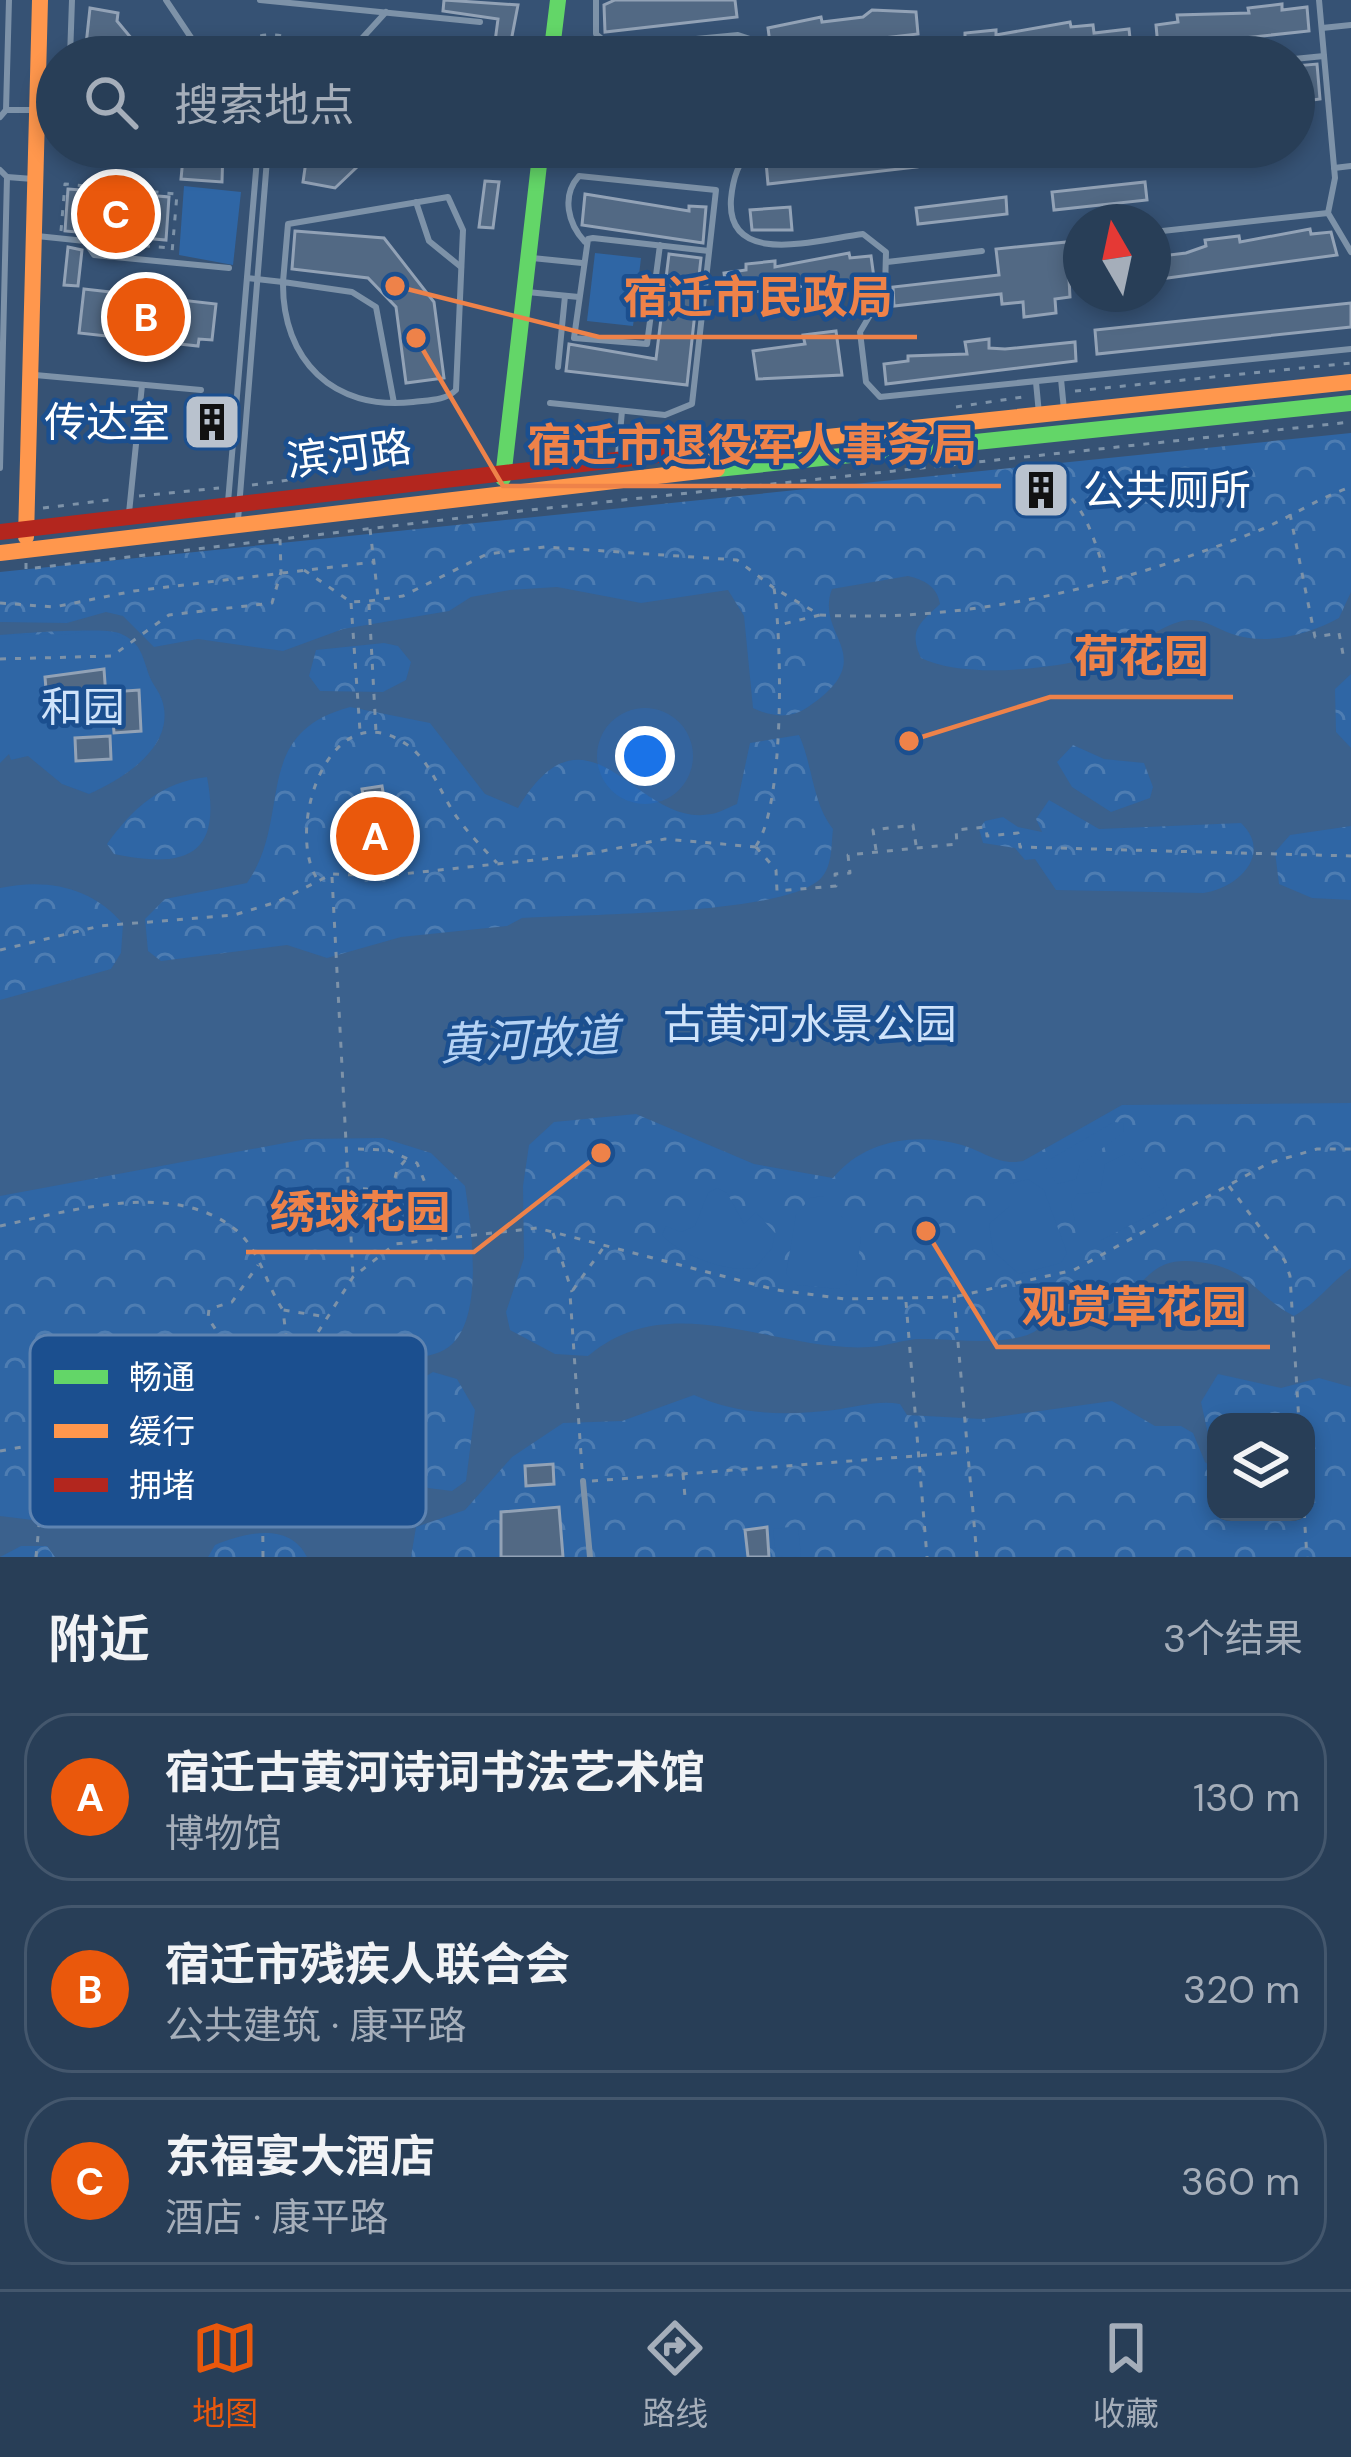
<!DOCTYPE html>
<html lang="zh">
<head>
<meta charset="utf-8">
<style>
  :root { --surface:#283e57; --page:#344961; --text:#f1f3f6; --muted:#a5aeba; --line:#44576d; --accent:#ea580c }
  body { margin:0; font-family:"DM Sans","Noto Sans SC",sans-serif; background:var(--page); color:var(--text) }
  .controls { position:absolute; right:36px; bottom:36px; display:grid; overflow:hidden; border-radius:24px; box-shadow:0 6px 18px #0003 }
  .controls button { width:108px; height:108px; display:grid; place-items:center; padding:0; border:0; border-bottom:3px solid var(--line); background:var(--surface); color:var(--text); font:60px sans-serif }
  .compass { position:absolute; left:1063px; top:204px; width:108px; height:108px; border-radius:50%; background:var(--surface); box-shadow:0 6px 18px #0003; rotate:351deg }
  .you { position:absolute; left:645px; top:756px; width:42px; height:42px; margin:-30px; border:9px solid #fff; border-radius:50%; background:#1a73e8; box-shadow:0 0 0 18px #1a73e833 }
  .badge { display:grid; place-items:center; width:78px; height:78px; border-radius:50%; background:var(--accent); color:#fff; font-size:39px; font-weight:700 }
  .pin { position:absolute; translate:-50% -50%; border:6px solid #fff; box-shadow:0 3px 12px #0006 }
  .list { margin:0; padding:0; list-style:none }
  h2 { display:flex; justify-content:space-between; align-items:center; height:156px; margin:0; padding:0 48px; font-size:51px }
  h2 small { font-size:39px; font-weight:400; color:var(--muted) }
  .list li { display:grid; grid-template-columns:78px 1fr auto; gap:36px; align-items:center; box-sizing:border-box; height:168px; margin:0 24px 24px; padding:0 24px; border:3px solid var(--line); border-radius:48px }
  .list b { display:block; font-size:45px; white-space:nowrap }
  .list p { margin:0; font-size:39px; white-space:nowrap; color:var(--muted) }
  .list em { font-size:39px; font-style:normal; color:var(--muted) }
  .icon { flex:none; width:66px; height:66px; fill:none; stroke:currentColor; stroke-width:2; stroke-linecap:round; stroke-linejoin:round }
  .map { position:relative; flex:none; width:1351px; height:1557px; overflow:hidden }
  .search { position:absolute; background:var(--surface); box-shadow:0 6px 18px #0003; left:36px; right:36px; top:36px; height:132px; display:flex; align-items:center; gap:30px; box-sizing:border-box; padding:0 42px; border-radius:66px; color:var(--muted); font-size:45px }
  .sheet { height:732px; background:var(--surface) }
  nav { display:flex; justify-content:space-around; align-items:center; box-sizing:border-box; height:168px; border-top:3px solid var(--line); background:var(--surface); font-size:33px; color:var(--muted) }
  nav a { display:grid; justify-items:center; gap:6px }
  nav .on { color:var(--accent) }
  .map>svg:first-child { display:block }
  .forest { fill:url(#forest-crowns); fill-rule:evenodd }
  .garden { fill:#2f66a5 }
  .water { fill:#3b618d; fill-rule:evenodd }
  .building { fill:#526984; stroke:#92a2b6; stroke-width:3 }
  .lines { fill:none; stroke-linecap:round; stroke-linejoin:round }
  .path { stroke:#7d92a8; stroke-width:3; stroke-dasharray:6 9; stroke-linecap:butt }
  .lane { stroke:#7d92a8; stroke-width:6 }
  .fast { stroke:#63d668; stroke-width:16 }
  .slow { stroke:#ff974d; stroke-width:16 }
  .jam { stroke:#b3261e; stroke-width:16 }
  .labels { text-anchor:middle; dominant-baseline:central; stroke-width:9; stroke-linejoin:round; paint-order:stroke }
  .poi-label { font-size:42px; fill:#fff; stroke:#1b4f8f; text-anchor:end }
  .street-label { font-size:42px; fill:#fff; stroke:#1b4f8f }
  .park-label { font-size:42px; fill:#cfe3fa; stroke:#1b4f8f }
  .water-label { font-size:45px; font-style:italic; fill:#b5d3f5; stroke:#1b4f8f }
  .key { fill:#1b4f8f; stroke:#5f84b1; stroke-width:3 }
  .key-label { font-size:33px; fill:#fff }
  .leader { fill:none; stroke:#ee8249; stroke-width:4.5 }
  .callout-dot { fill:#ee8249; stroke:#1b4f8f; stroke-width:4.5 }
  .callout-label { font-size:45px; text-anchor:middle; font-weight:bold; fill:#ee8249; stroke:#1b4f8f; stroke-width:9; stroke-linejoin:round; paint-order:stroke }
</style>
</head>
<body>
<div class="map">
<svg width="1351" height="1557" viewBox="0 0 1351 1557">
  <defs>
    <pattern id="forest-crowns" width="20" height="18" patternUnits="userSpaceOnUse" patternTransform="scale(3)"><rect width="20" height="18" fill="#2f66a5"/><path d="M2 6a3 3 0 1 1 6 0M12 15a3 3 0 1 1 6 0" fill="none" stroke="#4e7db2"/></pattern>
  </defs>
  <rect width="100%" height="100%" fill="#365274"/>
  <path class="forest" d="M 1351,433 L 1351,1557 L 0,1557 L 0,572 ZM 1216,1422 L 1306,1422 L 1306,1512 L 1216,1512 Z"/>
  <g class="garden">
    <polygon points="184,186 241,192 233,265 179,255"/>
    <polygon points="595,253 641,258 633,326 587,321"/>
    <path d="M 104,627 L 143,650 C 148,669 158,686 163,704 C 173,749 122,779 89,794 L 62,784 L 28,756 L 10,760 L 8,755 L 0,763 L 0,635 L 71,634 Z"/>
    <polygon points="1114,1122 1123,1123 1124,1132 1080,1165 1076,1179 1057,1184 1044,1165 1049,1160"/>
    <path d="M 1127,1153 C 1140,1170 1164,1184 1167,1206 L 1098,1242 L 1075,1221 L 1071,1204 L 1077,1194 L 1100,1192 L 1105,1164 Z"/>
    <polygon points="1028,1179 1044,1190 1067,1253 1061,1263 1019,1274 993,1251 989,1224 1010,1206 1010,1184"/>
    <path d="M 717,1188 L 727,1193 L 744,1224 L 756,1212 L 775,1233 L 772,1248 L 755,1268 C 727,1273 682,1256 662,1235 L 666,1226 L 681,1232 L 695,1226 L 708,1193 Z"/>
    <polygon points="823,1196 861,1238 856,1276 840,1289 797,1285 786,1274 796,1215 810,1198"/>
    <polygon points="798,1526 801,1556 776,1557 773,1529"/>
  </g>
  <path class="water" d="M 908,576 C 924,580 937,586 940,604 C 920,623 908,630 921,658 C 970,682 1080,667 1130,646 C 1150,638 1167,622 1189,620 C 1205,619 1217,629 1232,634 C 1266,646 1308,635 1339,618 L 1351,592 L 1351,674 L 1335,689 L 1336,732 L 1351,748 L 1351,826 L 1290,835 L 1275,852 L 1279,884 L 1312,898 L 1351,900 L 1351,1103 L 1122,1105 L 1023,1161 C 999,1166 985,1152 962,1145 C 916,1132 864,1140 833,1178 L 754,1164 L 636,1114 L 554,1122 L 529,1145 L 523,1186 L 524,1258 L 506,1312 L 510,1330 L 555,1354 L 588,1356 C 672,1285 776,1353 870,1347 C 888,1346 907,1338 924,1339 C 957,1339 991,1345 1024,1336 C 1043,1331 1054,1312 1071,1308 C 1082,1305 1096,1310 1107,1306 C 1153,1288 1144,1250 1211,1264 C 1252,1273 1262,1301 1294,1316 C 1316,1304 1330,1283 1351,1268 L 1351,1387 L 1319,1378 L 1281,1388 L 1218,1374 L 1201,1402 L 1216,1471 L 1205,1462 L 1193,1433 L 1181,1426 L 1155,1426 L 1112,1401 L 982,1419 L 907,1415 L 900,1404 C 878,1400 856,1407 834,1410 C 786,1416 738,1415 694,1395 L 622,1421 L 563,1423 L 512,1457 L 465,1510 L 416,1527 L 411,1557 L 307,1557 C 289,1521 245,1533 215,1545 L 208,1557 L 55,1557 L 47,1546 L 21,1546 L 0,1557 L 0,1516 L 49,1522 L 91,1485 L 138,1467 L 148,1440 L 129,1416 L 129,1402 L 155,1382 C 192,1399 187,1449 203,1482 C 230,1497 270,1497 299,1488 L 302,1451 L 348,1366 C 376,1363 414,1362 440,1352 C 488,1333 471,1225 465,1186 L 431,1153 L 383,1138 L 306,1139 L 0,1196 L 0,1000 L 111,969 L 121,953 L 123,924 C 92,887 47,878 0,888 L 0,763 L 9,754 L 11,760 L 28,756 L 62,784 L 89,794 C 123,779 177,746 162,700 C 159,691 152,684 149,675 C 142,655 141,642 119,633 C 106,627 19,633 0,635 L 0,622 L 67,623 L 106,612 L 123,616 L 154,647 L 198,639 L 283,651 L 343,629 L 449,611 L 471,597 L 510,590 L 557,587 L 641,603 L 728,590 L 744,616 L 753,708 C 771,717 791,719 808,707 C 883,656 814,637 832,589 ZM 384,643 L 398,646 L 411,662 L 406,680 L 383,692 L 320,691 L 309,676 L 316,650 ZM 350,707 L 430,723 L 485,794 L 518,808 C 590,689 636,829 711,814 C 719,813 729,807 737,804 L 750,743 L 799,735 C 813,766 812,802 833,829 C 831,846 833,869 818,881 C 776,915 582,914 522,918 L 507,926 L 401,937 L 327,958 L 287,945 L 161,961 L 148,951 L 145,919 L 165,899 L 247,883 C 294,816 249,734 350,707 ZM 1073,745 L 1104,759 L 1144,763 L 1153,787 L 1150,798 L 1111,812 L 1072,787 L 1057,762 ZM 207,777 C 223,859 182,868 114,854 L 107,844 C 133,808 161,782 207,777 ZM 1049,800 L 1099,829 L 1241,823 C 1274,855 1236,889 1203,893 L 1056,890 L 1035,859 L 1025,860 L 1015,848 L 983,843 L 979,829 L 985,821 L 1003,817 L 1018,827 L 1042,832 L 1036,819 ZM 433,1372 L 457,1379 L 475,1410 L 466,1481 L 452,1491 L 428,1488 C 384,1439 370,1409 433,1372 Z"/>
  <g class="building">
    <polygon points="444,0 518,5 508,57 493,57 498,19 443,11"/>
    <polygon points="615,0 735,0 737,17 605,32 604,5"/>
    <polygon points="1282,4 1282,10 1307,7 1309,31 1158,47 1156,25 1178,22 1177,15 1249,13 1248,8"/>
    <polygon points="90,8 118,13 117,21 147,57 85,54"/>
    <polygon points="872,10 916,12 918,34 771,51 768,28 821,17 822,22 863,17"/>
    <polygon points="1070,22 1071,27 1093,25 1094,33 1129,29 1132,57 1109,57 1107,45 946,57 944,40 965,38 965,33 996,30 996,35"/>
    <polygon points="396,42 474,49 474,57 394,57"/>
    <polygon points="1317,64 1320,99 1298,102 1294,66"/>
    <polygon points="184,147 223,147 222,182 181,179"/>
    <polygon points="308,147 378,147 335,188 303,182"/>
    <polygon points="861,147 914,147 917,167 768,184 766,162 787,160 786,154 818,150 819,156 862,151"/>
    <polygon points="1146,147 1233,147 1233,154 1148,164"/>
    <polygon points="485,181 499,182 493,228 479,227"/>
    <polygon points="1145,182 1147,200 1054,210 1052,192"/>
    <polygon points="68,189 169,197 166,240 65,231"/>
    <polygon points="585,194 689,211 689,206 706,207 703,243 582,225"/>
    <polygon points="1006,197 1007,214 918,224 916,208"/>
    <polygon points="790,207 792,230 752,230 750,210"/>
    <polygon points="1310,229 1311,234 1331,232 1337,255 1153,280 1153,257 1186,253 1206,246 1205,240 1239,236 1240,242"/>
    <polygon points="295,231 384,238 434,302 444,378 406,383 396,307 368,278 292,269"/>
    <polygon points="1067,242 1070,297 1055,299 1056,313 1024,317 1023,302 1002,304 1001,294 894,306 893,287 999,275 996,249"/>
    <polygon points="68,247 82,250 78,286 64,285"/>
    <polygon points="849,253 850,258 871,256 874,278 727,295 724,273 746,270 746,264 775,261 775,267"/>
    <polygon points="669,254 701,258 687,385 566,371 569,344 656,359"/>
    <polygon points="84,289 216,304 212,340 199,339 198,346 79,333"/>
    <polygon points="1351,303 1351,327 1097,354 1095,330"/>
    <polygon points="836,331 842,375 757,379 753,351 805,344 803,335"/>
    <polygon points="989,339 989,348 1005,349 1075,342 1076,361 886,384 884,364 908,361 908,356 967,354 965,342"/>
    <polygon points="200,413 225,416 224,430 199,428"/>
    <polygon points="1033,479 1049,479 1048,502 1033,501"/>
    <polygon points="104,669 106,697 47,701 45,677"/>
    <polygon points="139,690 141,731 114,733 111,692"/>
    <polygon points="110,736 111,759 76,761 75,738"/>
    <polygon points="382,786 385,804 365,806 362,789"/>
    <polygon points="553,1464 554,1484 526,1486 525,1466"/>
    <polygon points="559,1507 563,1557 501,1557 501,1512"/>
    <polygon points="767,1527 769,1557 748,1557 745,1530"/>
  </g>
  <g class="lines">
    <g class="path">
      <polyline points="274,48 285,57"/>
      <path d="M 221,57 C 250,30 289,25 318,57"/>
      <polyline points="258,57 272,47 272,37"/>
      <polyline points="122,147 120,161 178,166"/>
      <polyline points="232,159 248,161"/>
      <polyline points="276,164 298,166"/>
      <polyline points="61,231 65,184 177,194 172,253"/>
      <polyline points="99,242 172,248"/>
      <polyline points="1075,391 1351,363"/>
      <polyline points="956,407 1029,396"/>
      <polyline points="252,485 296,479"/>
      <path d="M 1061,488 C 1089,511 1096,548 1108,581"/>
      <polyline points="139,496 219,488"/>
      <polyline points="43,508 117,499"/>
      <polyline points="502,513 1351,422"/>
      <polyline points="1290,514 1315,637 1339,633 1343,654 1351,653"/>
      <polyline points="370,529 378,597"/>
      <polyline points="26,563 26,569 502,513 503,505"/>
      <polyline points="304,570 351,602 369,601 403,596 487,554 545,547 737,560 774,588"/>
      <polyline points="0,603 54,607 134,591 374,562"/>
      <polyline points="351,603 360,731"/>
      <polyline points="369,604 376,732"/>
      <path d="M 820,615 C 972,623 1119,586 1260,530 C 1291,517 1318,498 1351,487"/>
      <polyline points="0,659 112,656 169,615 272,603 281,572 280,539"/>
      <path d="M 756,846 C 785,804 782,641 774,588 L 820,615 L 779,625"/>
      <polyline points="756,847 776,870 777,891 836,886 835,874 850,873 848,855 957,844 956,830 986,827 987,836 1018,833 1020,847 1351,856"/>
      <polyline points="876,850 873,830 913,825 916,845"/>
      <path d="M 316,877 C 286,825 330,692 406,744 C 430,760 439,790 454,813 C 466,831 482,847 497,863"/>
      <polyline points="332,877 353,1275"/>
      <polyline points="0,950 100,926 234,915 277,902 332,874 383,876 582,855 665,839 756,847"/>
      <polyline points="358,1149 388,1150 417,1163 434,1205"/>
      <polyline points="1229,1186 1285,1261 1290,1276 1299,1422"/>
      <polyline points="348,1188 367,1189 381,1211 413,1237"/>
      <polyline points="374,1195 393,1187 397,1170 408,1157"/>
      <path d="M 0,1226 C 69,1211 174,1179 236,1230 C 260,1250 266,1285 283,1310"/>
      <polyline points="553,1233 572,1292"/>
      <polyline points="954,1297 977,1557"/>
      <polyline points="906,1302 927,1557"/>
      <polyline points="290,1369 283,1310 321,1316"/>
      <path d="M 127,1448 C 110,1429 103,1415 115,1392 L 151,1375 L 199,1387 L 228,1381 L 234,1357 L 208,1318 L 209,1309 L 232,1302 L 258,1265"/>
      <polyline points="0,1451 110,1431"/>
      <polyline points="582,1469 570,1294 606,1244"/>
      <polyline points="683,1474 685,1497"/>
      <polyline points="592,1481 967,1452"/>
      <polyline points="1304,1512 1307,1557"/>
      <path d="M 36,1557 L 43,1483 C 102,1436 191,1440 262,1436"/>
      <polyline points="263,1557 262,1436 273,1403 353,1277 395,1244 537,1228 777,1290 845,1299 954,1297 1074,1270 1269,1163 1317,1149 1351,1149"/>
    </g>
    <g class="lane">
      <polyline points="166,0 204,57"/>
      <polyline points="260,0 480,22"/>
      <polyline points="596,0 596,34 612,47 738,35 753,40 760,57"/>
      <polyline points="1319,0 1335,178 1328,213 1351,252"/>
      <polyline points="1322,28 1351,25"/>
      <polyline points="70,57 72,0"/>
      <polyline points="345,57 386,12"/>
      <polyline points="1294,59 1324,56"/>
      <polyline points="6,110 33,110"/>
      <polyline points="0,117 6,110 9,0"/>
      <path d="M 753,147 C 738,162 733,178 731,199 C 726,269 819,239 863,234 L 886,252 L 885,290 L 860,332 L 866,382 L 880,397 L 1351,349"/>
      <polyline points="1334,168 1351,166"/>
      <polyline points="0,170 7,177 0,468"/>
      <polyline points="7,177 33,179"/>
      <polyline points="416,202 429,241 461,267"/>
      <polyline points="1153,232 1328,213"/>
      <polyline points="37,236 85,241 94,255 229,268"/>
      <polyline points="1075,241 1081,240"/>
      <polyline points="660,245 647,344 574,338 588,239 593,238 709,251"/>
      <polyline points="532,258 582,263"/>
      <polyline points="887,262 982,251"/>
      <path d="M 247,278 L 283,282 C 282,360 333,411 413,402 C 428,400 445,401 456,390 L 463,230 L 448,197 L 288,224 L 283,282 L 352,292 L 376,307 L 394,403"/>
      <polyline points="527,292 579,297"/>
      <polyline points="558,367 565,296"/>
      <polyline points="35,375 201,390"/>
      <polyline points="1061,379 1064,410"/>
      <polyline points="1036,382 1039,414"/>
      <path d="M 550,403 L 665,415 L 692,404 L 716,190 L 579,176 C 561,196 568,224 585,242"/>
      <polyline points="618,455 622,411"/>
      <polyline points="228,502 258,147"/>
      <polyline points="129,513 142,385"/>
      <polyline points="238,520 268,147"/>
      <polyline points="583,1481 590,1557"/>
    </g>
    <g class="fast">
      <polyline points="551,57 558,0"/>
      <polyline points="717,469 1351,403"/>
      <polyline points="503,478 541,147"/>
    </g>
    <g class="slow">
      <polyline points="693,451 1351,382"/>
      <polyline points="26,537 40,0"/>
      <polyline points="0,553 717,469"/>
    </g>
    <polyline class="jam" points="0,532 693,451"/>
  </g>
  <defs>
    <symbol id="building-square" viewBox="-11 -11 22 22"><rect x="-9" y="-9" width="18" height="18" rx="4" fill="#b9c2ce" stroke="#1b4f8f"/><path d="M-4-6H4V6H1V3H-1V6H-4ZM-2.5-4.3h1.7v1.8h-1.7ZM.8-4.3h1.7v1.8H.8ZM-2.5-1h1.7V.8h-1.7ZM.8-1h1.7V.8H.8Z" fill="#111"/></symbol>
  </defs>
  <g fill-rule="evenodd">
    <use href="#building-square" x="179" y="389" width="66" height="66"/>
    <use href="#building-square" x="1008" y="457" width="66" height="66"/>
  </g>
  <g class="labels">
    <g class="poi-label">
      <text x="170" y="422">传达室</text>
      <text x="1083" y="490" text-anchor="start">公共厕所</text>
    </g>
    <g class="street-label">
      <text transform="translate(349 454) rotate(-7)">滨河路</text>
    </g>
    <g class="park-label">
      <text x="83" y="707">和园</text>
      <text x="810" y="1024">古黄河水景公园</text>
    </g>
    <g class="water-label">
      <text transform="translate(529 1040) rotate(-3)">黄河故道</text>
    </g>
  </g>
  <rect x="30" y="1335" width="396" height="192" rx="18" class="key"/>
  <rect x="54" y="1370" width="54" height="14" fill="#63d668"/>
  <rect x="54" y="1424" width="54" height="14" fill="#ff974d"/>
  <rect x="54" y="1478" width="54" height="14" fill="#b3261e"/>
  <g class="key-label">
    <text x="129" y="1389">畅通</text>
    <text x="129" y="1443">缓行</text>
    <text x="129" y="1497">拥堵</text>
  </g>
  <path class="leader" d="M395 286L599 337H917M416 338L503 486H1001M909 741L1050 697H1233M601 1153L474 1252H246M926 1231L997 1347H1270"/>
  <g class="callout-dot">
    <circle cx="395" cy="286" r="12"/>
    <circle cx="416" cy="338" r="12"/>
    <circle cx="909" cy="741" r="12"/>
    <circle cx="601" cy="1153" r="12"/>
    <circle cx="926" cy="1231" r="12"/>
  </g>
  <g class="callout-label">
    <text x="758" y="313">宿迁市民政局</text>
    <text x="752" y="461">宿迁市退役军人事务局</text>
    <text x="1141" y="672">荷花园</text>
    <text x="360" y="1228">绣球花园</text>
    <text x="1134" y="1323">观赏草花园</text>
  </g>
</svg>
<div class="controls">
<button><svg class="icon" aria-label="layers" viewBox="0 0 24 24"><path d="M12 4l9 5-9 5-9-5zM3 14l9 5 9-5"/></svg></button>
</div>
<svg class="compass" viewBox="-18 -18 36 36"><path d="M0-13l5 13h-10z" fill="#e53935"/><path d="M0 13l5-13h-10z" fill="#a5aeba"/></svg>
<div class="you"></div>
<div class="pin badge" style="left:375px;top:836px">A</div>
<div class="pin badge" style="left:146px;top:317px">B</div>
<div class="pin badge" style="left:116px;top:214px">C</div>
<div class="search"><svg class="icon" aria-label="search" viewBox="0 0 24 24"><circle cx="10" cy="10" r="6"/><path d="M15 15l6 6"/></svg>搜索地点</div>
</div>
<section class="sheet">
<h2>附近<small>3个结果</small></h2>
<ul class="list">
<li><span class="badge">A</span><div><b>宿迁古黄河诗词书法艺术馆</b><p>博物馆</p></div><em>130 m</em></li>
<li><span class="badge">B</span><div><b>宿迁市残疾人联合会</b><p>公共建筑 · 康平路</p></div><em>320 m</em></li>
<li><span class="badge">C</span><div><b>东福宴大酒店</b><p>酒店 · 康平路</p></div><em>360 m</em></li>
</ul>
</section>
<nav>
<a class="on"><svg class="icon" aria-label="map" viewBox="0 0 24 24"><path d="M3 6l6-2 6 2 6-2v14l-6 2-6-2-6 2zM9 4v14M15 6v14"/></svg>地图</a>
<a><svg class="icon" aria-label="directions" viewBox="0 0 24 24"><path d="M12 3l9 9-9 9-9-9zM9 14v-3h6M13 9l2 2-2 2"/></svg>路线</a>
<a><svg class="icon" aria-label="saved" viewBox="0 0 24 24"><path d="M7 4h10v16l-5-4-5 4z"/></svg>收藏</a>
</nav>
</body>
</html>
